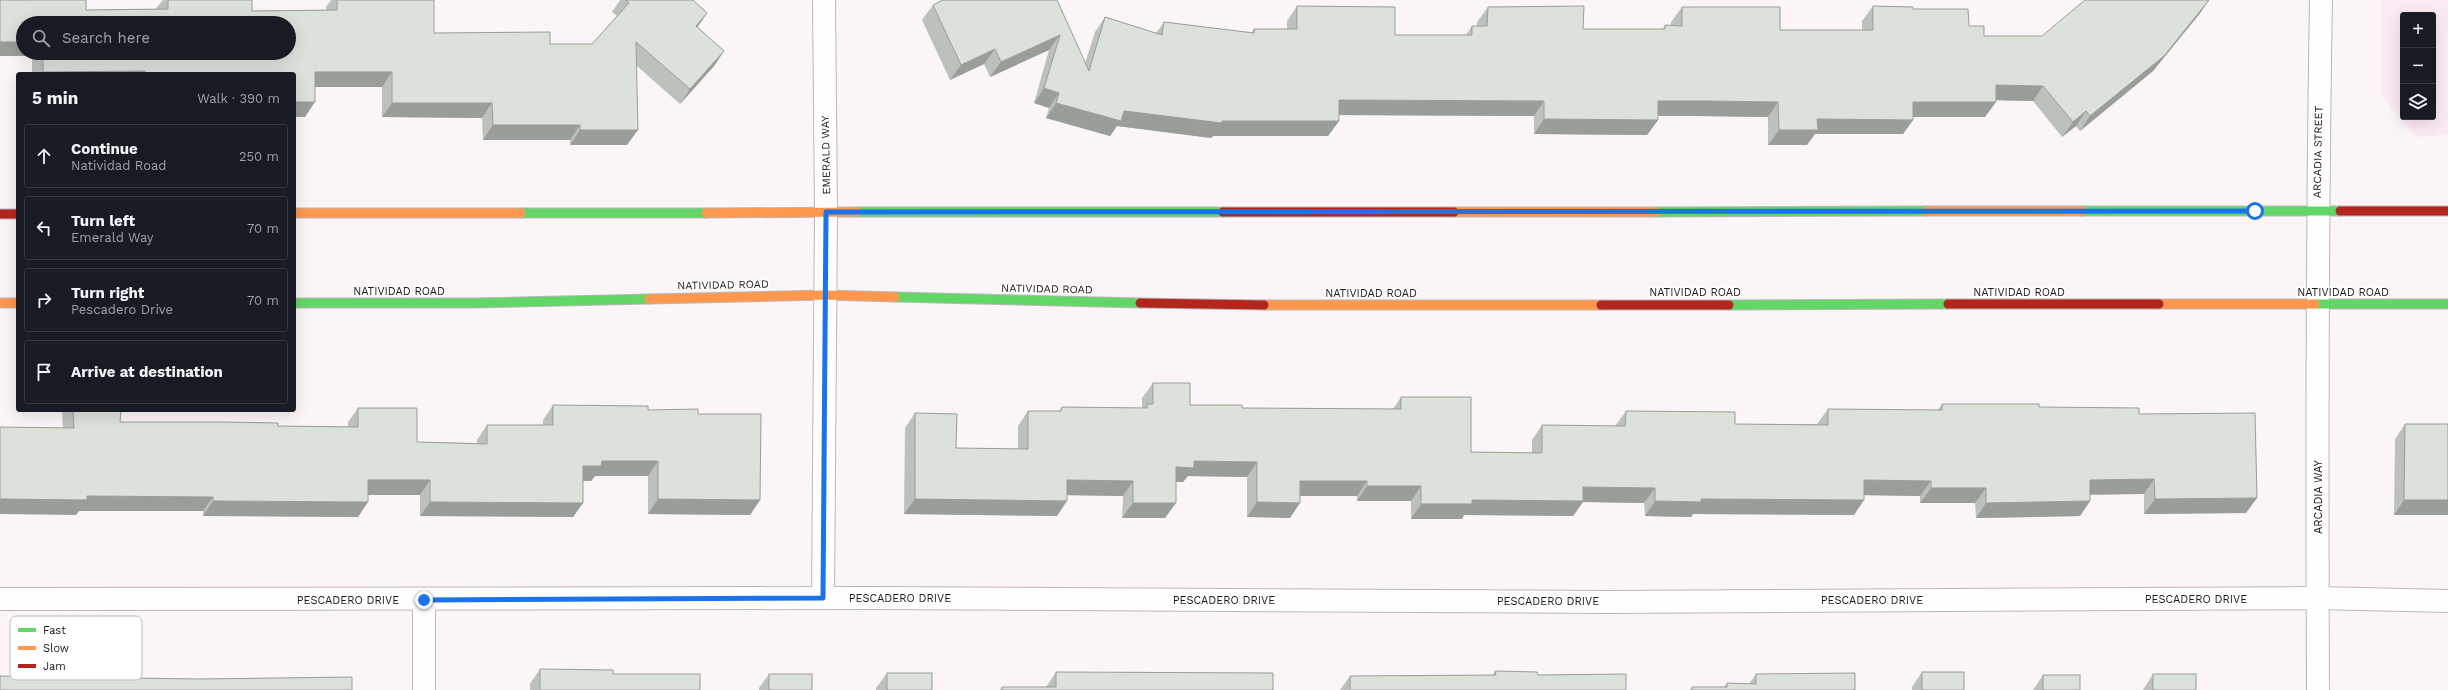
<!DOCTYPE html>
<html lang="en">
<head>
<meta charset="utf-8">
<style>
  :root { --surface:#171b24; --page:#20242c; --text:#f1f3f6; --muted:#9ea1a6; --line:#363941 }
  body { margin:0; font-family:"Work Sans",sans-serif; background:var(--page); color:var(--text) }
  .controls { position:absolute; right:12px; top:12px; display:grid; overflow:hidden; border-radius:4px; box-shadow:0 4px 16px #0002 }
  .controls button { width:36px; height:36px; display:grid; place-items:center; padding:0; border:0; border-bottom:1px solid var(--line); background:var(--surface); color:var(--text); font:20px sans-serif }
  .stop { position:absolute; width:12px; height:12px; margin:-9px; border:3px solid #1a73e8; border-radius:50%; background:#fff }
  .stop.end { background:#1a73e8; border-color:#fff; box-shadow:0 1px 4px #0008 }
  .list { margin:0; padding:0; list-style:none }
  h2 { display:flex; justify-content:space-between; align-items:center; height:52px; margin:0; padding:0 16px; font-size:17px }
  h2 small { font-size:13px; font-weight:400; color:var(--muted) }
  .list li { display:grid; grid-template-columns:26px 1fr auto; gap:12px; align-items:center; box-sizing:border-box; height:64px; margin:0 8px 8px; padding:0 8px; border:1px solid var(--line); border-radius:4px }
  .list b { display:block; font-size:15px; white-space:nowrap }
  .list p { margin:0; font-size:13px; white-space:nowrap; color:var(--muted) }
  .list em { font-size:13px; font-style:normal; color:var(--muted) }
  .icon { flex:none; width:22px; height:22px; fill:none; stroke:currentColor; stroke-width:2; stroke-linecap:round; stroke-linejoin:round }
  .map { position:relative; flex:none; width:2448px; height:690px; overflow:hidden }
  .search { position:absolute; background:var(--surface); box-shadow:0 4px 16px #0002; left:16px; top:16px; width:280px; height:44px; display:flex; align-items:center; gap:10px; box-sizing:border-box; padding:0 14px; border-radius:22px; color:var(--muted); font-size:15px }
  .panel { position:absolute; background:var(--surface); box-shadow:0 4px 16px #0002; left:16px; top:72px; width:280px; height:340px; border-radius:4px }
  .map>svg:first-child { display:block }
  .built { fill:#fbe9f3; fill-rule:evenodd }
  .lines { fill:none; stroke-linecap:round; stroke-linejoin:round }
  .street-casing { stroke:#bbb6b9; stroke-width:24 }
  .fast-casing { stroke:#bbb6b9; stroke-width:11 }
  .slow-casing { stroke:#bbb6b9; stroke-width:11 }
  .jam-casing { stroke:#bbb6b9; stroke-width:11 }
  .street { stroke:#fefefe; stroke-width:22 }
  .fast { stroke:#63d668; stroke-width:9 }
  .slow { stroke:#ff974d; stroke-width:9 }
  .jam { stroke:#b3261e; stroke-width:9 }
  .wall { fill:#bcc2bb; fill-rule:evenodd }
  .shaded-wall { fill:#999e98 }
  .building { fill:#dbe2d9; stroke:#999e98 }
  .route { stroke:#1a73e8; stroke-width:5 }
  .labels { text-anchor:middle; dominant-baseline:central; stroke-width:3; stroke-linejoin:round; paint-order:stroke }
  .street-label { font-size:11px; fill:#1c1519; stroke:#fff }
  .key { fill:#fff; stroke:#bbb9ba; stroke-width:1 }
  .key-label { font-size:11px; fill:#1c1519 }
</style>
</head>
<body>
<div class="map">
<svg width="2448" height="690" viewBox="0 0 2448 690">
  <rect width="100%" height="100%" fill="#fbf5f8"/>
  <path class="built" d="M 2382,0 L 2448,0 L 2448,134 L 2417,137 L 2382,97 ZM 2403,15 L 2433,15 L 2433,117 L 2403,117 Z"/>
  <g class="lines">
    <defs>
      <g id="street">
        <polyline points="823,598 826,212 824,0"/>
        <polyline points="0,599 872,598 1607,602 2318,598 2448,601"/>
        <polyline points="424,690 424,600"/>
        <path d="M 2318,690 C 2317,460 2317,230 2321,0"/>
      </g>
      <g id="fast">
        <polyline points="2082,211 2340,211"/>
        <polyline points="857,212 1223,212"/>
        <polyline points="1656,212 1927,211"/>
        <polyline points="521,213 706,213"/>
        <polyline points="895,297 1140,303"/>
        <polyline points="294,303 474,303 649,299"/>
        <polyline points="2315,304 2448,304"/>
        <polyline points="1729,305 1948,304"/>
      </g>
      <g id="slow">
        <polyline points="1927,211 2082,211"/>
        <polyline points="1454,212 1656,212"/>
        <polyline points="294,213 521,213"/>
        <polyline points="706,213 857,212"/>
        <polyline points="649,299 825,295 895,297"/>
        <polyline points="0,303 18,303"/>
        <polyline points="2159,304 2315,304"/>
        <polyline points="1264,305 1601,305"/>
      </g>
      <g id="jam">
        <polyline points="2340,211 2448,211"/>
        <polyline points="1223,212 1454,212"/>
        <polyline points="0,214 18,214"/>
        <polyline points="1140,303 1264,305"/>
        <polyline points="1948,304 2159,304"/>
        <polyline points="1601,305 1729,305"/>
      </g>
    </defs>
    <use href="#street" class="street-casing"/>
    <use href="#fast" class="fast-casing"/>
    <use href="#slow" class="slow-casing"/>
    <use href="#jam" class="jam-casing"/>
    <use href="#street" class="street"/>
    <use href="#fast" class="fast"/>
    <use href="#slow" class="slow"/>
    <use href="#jam" class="jam"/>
  </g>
  <g class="wall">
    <path d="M 0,0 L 86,10 L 157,9 L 157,7 L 163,0 L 252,0 L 252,11 L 326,10 L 326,7 L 331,0 L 434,0 L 434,33 L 550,44 L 592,44 L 617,16 L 612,12 L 620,0 L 693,0 L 707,13 L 697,27 L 724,51 L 714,66 L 680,104 L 637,66 L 627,145 L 570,145 L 570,140 L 483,140 L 482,118 L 382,117 L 382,87 L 315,87 L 305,117 L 294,117 L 294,74 L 32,74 L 32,56 L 0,56 ZM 23,23 L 289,53 L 23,53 Z"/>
    <polygon points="942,0 1057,0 1085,63 1095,32 1105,17 1156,33 1164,22 1251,33 1254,29 1287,29 1287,21 1297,6 1395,35 1466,35 1472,26 1477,26 1477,22 1488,7 1583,29 1663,29 1665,25 1671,26 1671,22 1682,7 1780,30 1862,30 1862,21 1873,6 1913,9 1969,26 1984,36 2042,36 2201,12 2153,71 2080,131 2076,126 2062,137 2033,101 1996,100 1996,102 1985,117 1913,117 1913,120 1903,134 1815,134 1807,145 1768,145 1768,117 1697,116 1658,116 1658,120 1647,135 1534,134 1534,116 1339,115 1339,121 1328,136 1213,136 1211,138 1117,126 1110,136 1046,118 1049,108 1034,103 1049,50 990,77 984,64 950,80 922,20 933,5"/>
    <polygon points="1153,383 1190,405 1242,408 1393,409 1401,397 1471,452 1532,453 1532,440 1542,425 1615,426 1626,411 1735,424 1817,424 1828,409 1938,410 1942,404 2039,407 2139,414 2246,513 2144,514 2144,494 2090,494 2090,501 2080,516 1976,518 1975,503 1920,503 1920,496 1864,495 1854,515 1693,514 1691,517 1645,516 1644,503 1583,502 1573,516 1464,515 1462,519 1411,519 1411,501 1357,501 1357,496 1300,496 1290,518 1247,517 1247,477 1188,476 1183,482 1176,482 1165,518 1122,518 1123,496 1067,495 1057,516 904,514 905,428 915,413 956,448 1018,449 1018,426 1028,411 1059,411 1062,407 1142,408 1142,398"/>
    <polygon points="553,405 648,410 698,414 760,500 750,515 648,514 648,476 595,476 591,481 583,481 583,503 573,517 420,516 420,495 368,495 358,517 203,516 203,511 79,511 76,515 63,428 62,410 121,410 120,422 278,426 348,427 348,422 358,408 417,442 477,443 477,440 487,425 543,425 543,420"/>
    <polygon points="2405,424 2448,515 2394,515 2395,439"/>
    <polygon points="540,669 613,674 700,690 530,690 530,684"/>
    <polygon points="1495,671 1538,675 1626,690 1340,690 1350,676 1493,675"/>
    <polygon points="1056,672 1273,690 1000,690 1002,687 1046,687"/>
    <polygon points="1922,672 1964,690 1912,690 1912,687"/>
    <polygon points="887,673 932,690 876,690 876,688"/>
    <polygon points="769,674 812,690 759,690 759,688"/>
    <polygon points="1756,674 1855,690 1690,690 1692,687 1724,687 1727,683 1749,684"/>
    <polygon points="2153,674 2196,690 2143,690"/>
    <polygon points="2043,675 2080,690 2033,690"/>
  </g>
  <g class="shaded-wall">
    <polygon points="2209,0 2201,12 2153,71 2080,131 2090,116"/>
    <polygon points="707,13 697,28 696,26"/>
    <polygon points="1060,35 1049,50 990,77 1001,62"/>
    <polygon points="0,42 23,42 23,53 35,53 32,56 0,56"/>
    <polygon points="995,49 984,64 950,80 961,65"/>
    <polygon points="724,51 714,66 680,104 690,89"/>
    <polygon points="145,71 143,74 41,74 43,72"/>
    <polygon points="315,72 392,72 382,87 304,87"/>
    <polygon points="1996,85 2043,86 2033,101 1985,100"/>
    <polygon points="1044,88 1059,93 1049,108 1034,103"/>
    <polygon points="1339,100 1544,101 1534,116 1328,115"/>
    <polygon points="1658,101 1707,101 1778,102 1768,117 1697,116 1647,116"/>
    <polygon points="294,102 315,102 305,117 294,117"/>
    <polygon points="1913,102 1996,102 1985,117 1903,117"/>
    <polygon points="392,103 492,103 482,118 382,117"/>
    <polygon points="1056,103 1222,121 1339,121 1328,136 1213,136 1211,138 1117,126 1110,136 1046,118"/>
    <polygon points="2086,111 2076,126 2062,137 2073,122"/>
    <polygon points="1544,119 1658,120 1647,135 1534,134"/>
    <polygon points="1817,119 1913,120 1903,134 1815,134 1807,145 1768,145 1779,130"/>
    <polygon points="493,125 580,125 570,140 483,140"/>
    <polygon points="580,130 638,130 627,145 570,145"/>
    <polygon points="602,461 658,461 648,476 595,476 591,481 573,481 583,466"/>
    <polygon points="1194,461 1257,462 1247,477 1188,476 1183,482 1165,482 1176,467"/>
    <polygon points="2154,479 2144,494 2080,495 2090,480"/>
    <polygon points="368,480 430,480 420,495 358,495"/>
    <polygon points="1067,480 1133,481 1123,496 1057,495"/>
    <polygon points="1864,480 1931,481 1920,496 1854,495"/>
    <polygon points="1300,481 1367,481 1357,496 1290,496"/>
    <polygon points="1367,486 1421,486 1411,501 1357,501"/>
    <polygon points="1583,487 1655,488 1644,503 1583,502 1573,516 1464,515 1462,519 1411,519 1421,504"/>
    <polygon points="1931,488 1986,488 1975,503 1920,503"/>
    <polygon points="87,496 213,497 203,511 79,511 76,515 0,514 0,499"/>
    <polygon points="2257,498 2246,513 2144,514 2155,499"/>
    <polygon points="658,499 760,500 750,515 648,514"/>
    <polygon points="915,499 1067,501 1057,516 904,514"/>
    <polygon points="1701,499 1864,500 1854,515 1693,514 1691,517 1645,516 1655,501"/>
    <polygon points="2404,500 2448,500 2448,515 2394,515"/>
    <polygon points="213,501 368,502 358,517 203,516"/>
    <polygon points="2090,501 2080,516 1976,518 1986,503"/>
    <polygon points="430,502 583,503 573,517 420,516"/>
    <polygon points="1257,502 1300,503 1290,518 1247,517"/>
    <polygon points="1133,503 1176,503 1165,518 1122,518"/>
  </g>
  <g class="building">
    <polygon points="0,0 86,0 86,10 168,9 168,0 252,0 252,11 337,10 337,0 434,0 434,33 550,32 550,44 592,44 629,3 626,0 693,0 707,13 696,26 724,51 690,89 636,42 638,130 580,130 580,125 493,125 492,103 392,103 392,72 315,72 315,102 294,102 294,74 145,74 145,71 43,72 43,53 289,53 289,23 23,23 23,42 0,42"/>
    <polygon points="943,0 1057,0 1089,71 1105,17 1162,35 1164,22 1254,33 1254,29 1297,29 1297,6 1395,7 1395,35 1472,35 1472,26 1487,26 1488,7 1584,6 1583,29 1665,29 1665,25 1682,26 1682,7 1780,7 1780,30 1873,30 1873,6 1913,7 1913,9 1968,9 1969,26 1984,26 1984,36 2042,36 2085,0 2209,0 2164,56 2090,116 2086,111 2073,122 2043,86 1996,85 1996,102 1913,102 1913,120 1817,119 1818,130 1779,130 1778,102 1707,101 1658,101 1658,120 1544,119 1544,101 1339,100 1339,121 1222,121 1222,123 1124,111 1121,121 1056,103 1059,93 1044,88 1060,35 1001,62 995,49 961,65 933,5"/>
    <polygon points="1153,383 1190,383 1190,405 1242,405 1242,408 1401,409 1401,397 1471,397 1471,452 1542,453 1542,425 1625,426 1626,411 1735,412 1735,424 1828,425 1828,409 1942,410 1942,404 2039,404 2039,407 2139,408 2139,414 2255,413 2257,498 2155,499 2154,479 2090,480 2090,501 1986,503 1986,488 1931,488 1931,481 1864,480 1864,500 1701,499 1701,502 1655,501 1655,488 1583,487 1583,501 1472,500 1472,504 1421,504 1421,486 1367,486 1367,481 1300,481 1300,503 1257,502 1257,462 1194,461 1194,468 1176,467 1176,503 1133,503 1133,481 1067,480 1067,501 915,499 915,413 957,414 956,448 1028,449 1028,411 1061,411 1062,407 1147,408 1147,404 1153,404"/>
    <polygon points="553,405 648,406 648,410 698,409 698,414 761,414 760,500 658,499 658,461 602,461 601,466 583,466 583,503 430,502 430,480 368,480 368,502 213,501 213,497 87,496 87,500 0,499 0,427 74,428 73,410 121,410 120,422 226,422 278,423 278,426 358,427 358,408 417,408 417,442 487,444 487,425 553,425"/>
    <polygon points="2405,424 2448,424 2448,500 2404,500"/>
    <polygon points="540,669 613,670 613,674 700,674 700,690 540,690"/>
    <polygon points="1495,671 1537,672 1538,675 1626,674 1626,690 1350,690 1350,676 1496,675"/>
    <polygon points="1056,672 1273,673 1273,690 1002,690 1002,687 1056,687"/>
    <rect x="1922" y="672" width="42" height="18"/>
    <rect x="887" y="673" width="45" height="17"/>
    <polygon points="1855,673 1855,690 1692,690 1692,687 1727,687 1727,683 1756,684 1756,674"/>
    <rect x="769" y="674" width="43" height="16"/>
    <rect x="2153" y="674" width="43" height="16"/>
    <rect x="2043" y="675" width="37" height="15"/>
    <polygon points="0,676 199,679 352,677 352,690 0,690"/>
  </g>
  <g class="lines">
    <polyline class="route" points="424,600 823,598 826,212 2255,211"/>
  </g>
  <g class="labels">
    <g class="street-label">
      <text transform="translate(2318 152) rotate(-89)">ARCADIA STREET</text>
      <text transform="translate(826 155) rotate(-91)">EMERALD WAY</text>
      <text transform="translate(723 285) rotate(-1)">NATIVIDAD ROAD</text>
      <text transform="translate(1047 289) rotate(1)">NATIVIDAD ROAD</text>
      <text x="399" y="291">NATIVIDAD ROAD</text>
      <text x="1695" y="292">NATIVIDAD ROAD</text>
      <text x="2019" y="292">NATIVIDAD ROAD</text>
      <text x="2343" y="292">NATIVIDAD ROAD</text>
      <text x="1371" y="293">NATIVIDAD ROAD</text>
      <text transform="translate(2318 497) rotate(-90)">ARCADIA WAY</text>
      <text x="900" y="598">PESCADERO DRIVE</text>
      <text x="2196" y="599">PESCADERO DRIVE</text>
      <text x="348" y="600">PESCADERO DRIVE</text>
      <text x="1224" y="600">PESCADERO DRIVE</text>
      <text x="1872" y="600">PESCADERO DRIVE</text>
      <text x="1548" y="601">PESCADERO DRIVE</text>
    </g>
  </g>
  <rect x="10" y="616" width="132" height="64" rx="6" class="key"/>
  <rect x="18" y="628" width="18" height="4" fill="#63d668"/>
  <rect x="18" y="646" width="18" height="4" fill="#ff974d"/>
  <rect x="18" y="664" width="18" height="4" fill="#b3261e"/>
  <g class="key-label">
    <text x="43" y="634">Fast</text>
    <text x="43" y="652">Slow</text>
    <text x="43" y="670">Jam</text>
  </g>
</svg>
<div class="controls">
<button>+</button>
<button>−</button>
<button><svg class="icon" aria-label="layers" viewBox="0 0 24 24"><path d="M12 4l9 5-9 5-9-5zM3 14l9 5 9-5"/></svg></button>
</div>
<div class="stop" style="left:2255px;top:211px"></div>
<div class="stop end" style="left:424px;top:600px"></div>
<div class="search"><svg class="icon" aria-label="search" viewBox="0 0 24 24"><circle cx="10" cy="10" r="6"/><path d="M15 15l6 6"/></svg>Search here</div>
<section class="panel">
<h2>5 min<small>Walk · 390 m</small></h2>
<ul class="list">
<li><svg class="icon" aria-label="ahead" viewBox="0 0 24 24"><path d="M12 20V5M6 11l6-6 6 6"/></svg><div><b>Continue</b><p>Natividad Road</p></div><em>250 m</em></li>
<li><svg class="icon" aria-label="left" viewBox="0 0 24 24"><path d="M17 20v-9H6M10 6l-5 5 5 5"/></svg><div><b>Turn left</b><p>Emerald Way</p></div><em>70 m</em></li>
<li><svg class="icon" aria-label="right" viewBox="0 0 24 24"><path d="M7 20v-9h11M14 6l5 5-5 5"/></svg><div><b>Turn right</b><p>Pescadero Drive</p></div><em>70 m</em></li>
<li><svg class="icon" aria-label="arrive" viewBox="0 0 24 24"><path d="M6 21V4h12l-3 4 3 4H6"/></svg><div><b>Arrive at destination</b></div></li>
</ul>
</section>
</div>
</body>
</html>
